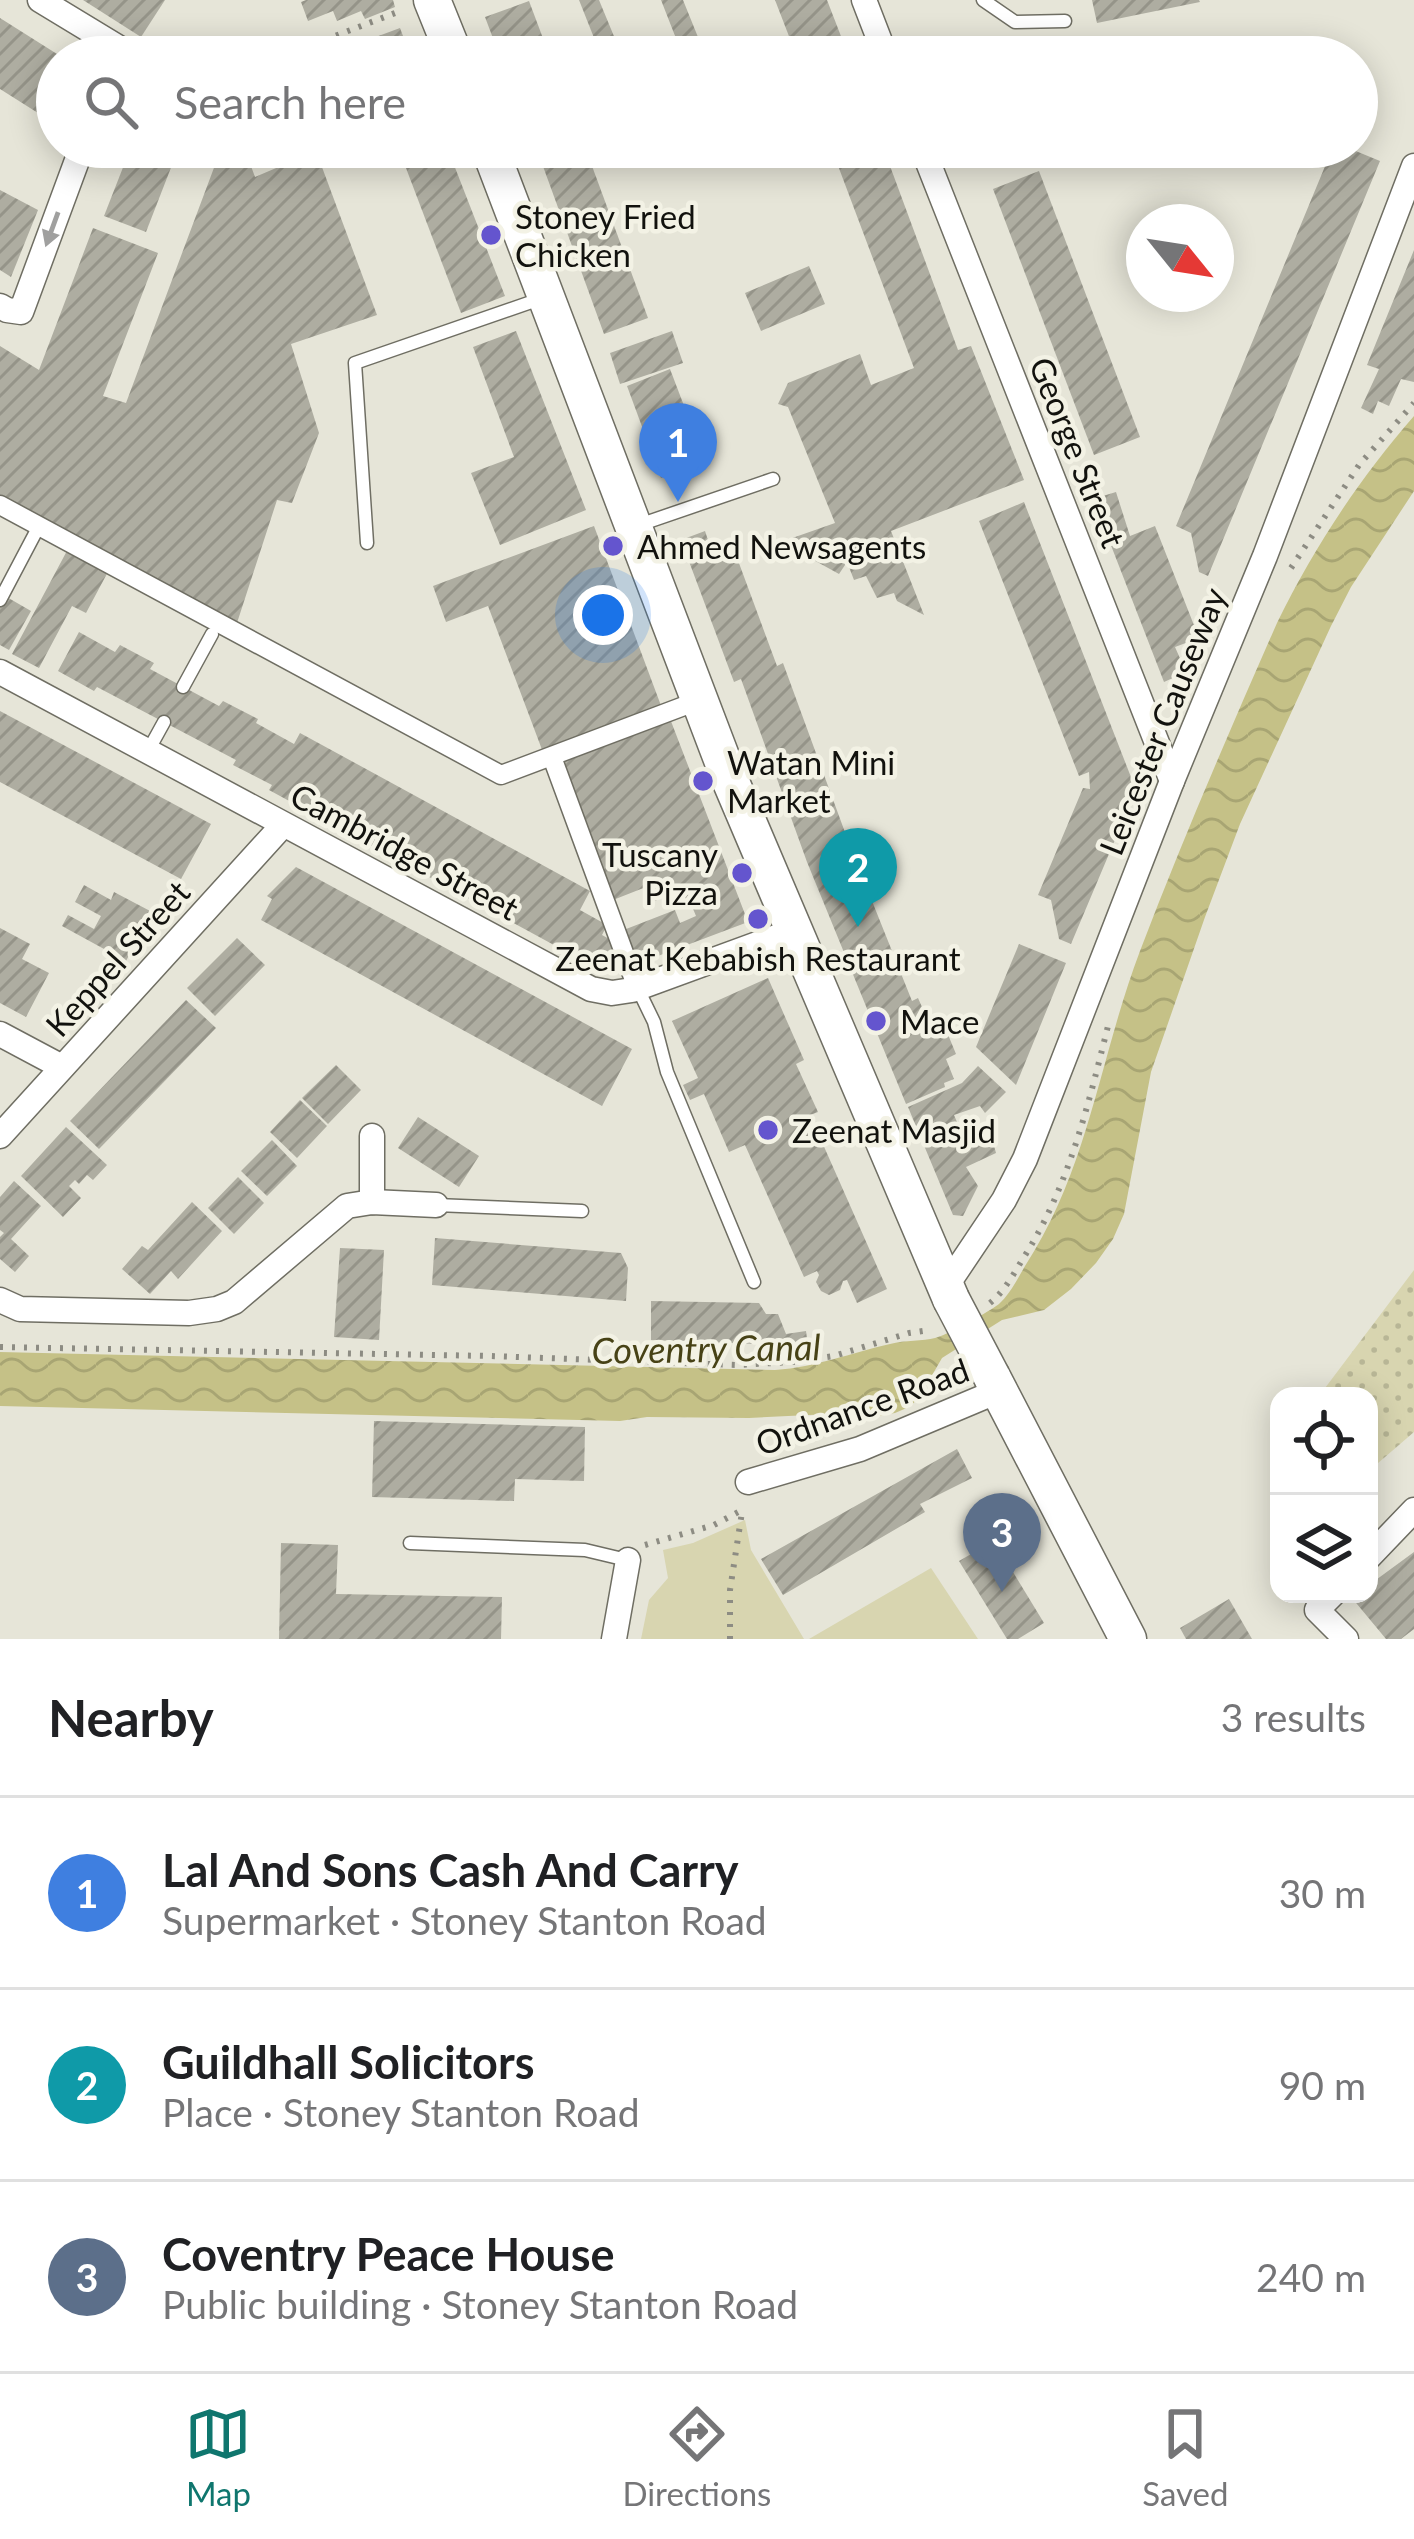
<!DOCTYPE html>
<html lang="en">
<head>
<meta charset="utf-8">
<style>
  :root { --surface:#fff; --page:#f2f2f2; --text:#202124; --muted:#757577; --line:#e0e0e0; --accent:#0f766e }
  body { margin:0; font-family:Lato,sans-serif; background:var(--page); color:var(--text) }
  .controls { position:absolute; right:36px; bottom:36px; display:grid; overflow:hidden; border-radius:24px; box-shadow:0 6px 30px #0003 }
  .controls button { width:108px; height:108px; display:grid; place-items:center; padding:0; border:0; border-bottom:3px solid var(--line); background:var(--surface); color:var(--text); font:60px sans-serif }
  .compass { position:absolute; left:1126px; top:204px; width:108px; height:108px; border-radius:50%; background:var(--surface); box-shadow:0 6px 30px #0003; rotate:120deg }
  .you { position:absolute; left:603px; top:615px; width:42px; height:42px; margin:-30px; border:9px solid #fff; border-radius:50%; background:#1a73e8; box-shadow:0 0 0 18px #1a73e833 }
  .badge { display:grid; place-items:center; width:78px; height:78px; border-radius:50%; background:var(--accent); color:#fff; font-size:39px; font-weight:700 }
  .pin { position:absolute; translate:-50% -99px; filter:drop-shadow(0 3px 6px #0008) }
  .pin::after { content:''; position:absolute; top:63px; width:42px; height:36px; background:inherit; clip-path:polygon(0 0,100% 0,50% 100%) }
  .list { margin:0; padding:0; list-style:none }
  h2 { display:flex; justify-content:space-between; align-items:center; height:156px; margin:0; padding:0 48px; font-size:51px }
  h2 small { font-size:39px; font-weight:400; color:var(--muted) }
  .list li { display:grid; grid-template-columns:78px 1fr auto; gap:36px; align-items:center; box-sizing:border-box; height:192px; padding:0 48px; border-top:3px solid var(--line) }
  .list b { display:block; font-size:45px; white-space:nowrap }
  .list p { margin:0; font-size:39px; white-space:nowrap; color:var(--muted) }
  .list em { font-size:39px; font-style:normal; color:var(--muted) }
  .icon { flex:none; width:66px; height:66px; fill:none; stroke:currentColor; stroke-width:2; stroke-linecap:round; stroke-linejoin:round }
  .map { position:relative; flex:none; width:1414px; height:1639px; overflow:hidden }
  .search { position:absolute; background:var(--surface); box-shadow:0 6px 30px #0003; left:36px; right:36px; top:36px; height:132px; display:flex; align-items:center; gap:30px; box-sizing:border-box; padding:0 42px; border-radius:66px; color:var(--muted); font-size:45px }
  .sheet { height:732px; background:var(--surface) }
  nav { display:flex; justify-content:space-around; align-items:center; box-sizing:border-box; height:168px; border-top:3px solid var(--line); background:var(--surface); font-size:33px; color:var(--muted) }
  nav a { display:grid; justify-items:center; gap:6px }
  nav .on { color:var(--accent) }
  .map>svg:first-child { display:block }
  .grass { fill:url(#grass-dots) }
  .park { fill:#d8d5b0 }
  .water { fill:url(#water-waves) }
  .building { fill:url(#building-hatch) }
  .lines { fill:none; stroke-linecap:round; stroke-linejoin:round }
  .service-casing { stroke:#6f6e63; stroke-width:15 }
  .pedestrian-casing { stroke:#6f6e63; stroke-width:21 }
  .minor-casing { stroke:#6f6e63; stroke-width:27 }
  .secondary-casing { stroke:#6f6e63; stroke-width:39 }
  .path { stroke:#8d8c83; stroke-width:6; stroke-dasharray:3 9; stroke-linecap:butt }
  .service { stroke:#fff; stroke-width:12 }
  .pedestrian { stroke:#fff; stroke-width:18 }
  .minor { stroke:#fff; stroke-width:24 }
  .secondary { stroke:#fff; stroke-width:36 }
  .secondary-bridge-casing { stroke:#6f6e63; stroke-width:39; stroke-linecap:butt }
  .secondary-bridge { stroke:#fff; stroke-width:36 }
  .oneway { fill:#a0a09f }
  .poi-dot { fill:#6455ce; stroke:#f3f2e5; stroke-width:4.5 }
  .labels { text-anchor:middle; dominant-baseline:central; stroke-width:9; stroke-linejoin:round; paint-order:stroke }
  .poi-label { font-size:33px; fill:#12120e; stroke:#f3f2e5; text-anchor:start }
  .street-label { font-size:33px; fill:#12120e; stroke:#f3f2e5 }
  .water-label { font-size:36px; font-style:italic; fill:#474216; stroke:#f3f2e5 }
</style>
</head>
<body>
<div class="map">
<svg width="1414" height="1639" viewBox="0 0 1414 1639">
  <defs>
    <pattern id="grass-dots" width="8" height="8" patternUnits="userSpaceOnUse" patternTransform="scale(3)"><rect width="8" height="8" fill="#d8d5b0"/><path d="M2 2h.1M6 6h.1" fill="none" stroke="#b8b696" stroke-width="1.8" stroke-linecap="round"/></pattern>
    <pattern id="water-waves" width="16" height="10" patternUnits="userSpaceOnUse" patternTransform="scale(3)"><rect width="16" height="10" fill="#c5c187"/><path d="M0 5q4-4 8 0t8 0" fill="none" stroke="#a8a573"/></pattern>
    <pattern id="building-hatch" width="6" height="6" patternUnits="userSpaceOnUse" patternTransform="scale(3)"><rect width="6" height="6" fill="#aeada1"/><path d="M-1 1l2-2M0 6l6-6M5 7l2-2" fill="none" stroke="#959489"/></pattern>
  </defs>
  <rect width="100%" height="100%" fill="#e6e5d8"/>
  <polygon class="grass" points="1414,1270 1414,1432 1370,1470 1369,1396 1319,1396"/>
  <g class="park">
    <polygon points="745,1520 751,1550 804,1639 641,1639 649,1600 668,1578 663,1550 693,1543"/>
    <polygon points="931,1568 978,1639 809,1639"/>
  </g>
  <path class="water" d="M 1414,416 L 1414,491 L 1351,587 L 1331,626 L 1240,824 L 1205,917 L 1151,1072 L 1124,1214 L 1113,1239 L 1096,1263 L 1071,1289 L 1044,1310 L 1002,1320 L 942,1358 L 919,1398 L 909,1407 L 895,1413 L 878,1416 L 851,1413 L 749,1418 L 647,1417 L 620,1421 L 0,1406 L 0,1352 L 775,1370 C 817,1367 850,1353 890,1344 C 905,1340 923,1341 935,1338 C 945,1336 992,1310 999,1304 C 1010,1294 1018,1278 1025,1266 C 1089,1168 1099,1059 1140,951 C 1182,841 1229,732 1277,623 C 1313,549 1359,479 1414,416 Z"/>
  <g class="building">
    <polygon points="83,0 165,0 141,37"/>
    <polygon points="306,0 393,0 395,7 365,19 361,11 337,21 333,11 308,21 301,2"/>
    <polygon points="579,0 599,0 618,46 600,53"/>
    <polygon points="661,0 683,0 704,52 691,57 637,57 677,41"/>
    <polygon points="775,0 827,0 849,57 797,57"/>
    <polygon points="1092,0 1199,0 1200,2 1097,23"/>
    <polygon points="529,1 550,57 500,57 485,17"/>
    <polygon points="0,18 57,54 57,125 0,89"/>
    <polygon points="400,28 411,57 362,57 357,44"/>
    <polygon points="131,147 179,147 146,232 104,216"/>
    <polygon points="225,147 244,147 255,177 316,151 377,315 291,344 319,433 292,503 277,500 236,626 0,497 0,346 39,370 93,228 158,253 103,396 126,403 221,149"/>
    <polygon points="398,147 447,147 505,296 461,313"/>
    <polygon points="536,147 585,147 648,318 604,334"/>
    <polygon points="831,147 883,147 958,350 971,346 1024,480 891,531 924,615 897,601 894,593 877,598 866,576 854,580 847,562 839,574 781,542 835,523 788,407 778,404 788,383 860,354 871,385 914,368"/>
    <polygon points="1333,147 1346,147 1380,161 1208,576 1199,572 1191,533 1176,526"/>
    <polygon points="1039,171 1140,437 1094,455 993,189"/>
    <polygon points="0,190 38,210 11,277 0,270"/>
    <polygon points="1414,250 1414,382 1401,379 1389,406 1378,401 1373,414 1361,408 1379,369 1367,365"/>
    <polygon points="809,266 825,304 761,331 745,293"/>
    <polygon points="516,331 586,510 500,545 471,473 514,457 473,347"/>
    <polygon points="672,331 683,363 620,384 610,353"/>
    <polygon points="670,369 705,461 661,478 627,386"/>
    <polygon points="1116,492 1130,536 1155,526 1199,638 1175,647 1186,672 1164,682 1093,499"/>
    <polygon points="1024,502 1136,790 1071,944 1059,939 1051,900 1038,895 1083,788 1090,789 1089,772 1079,776 979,521"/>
    <polygon points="594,526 663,711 544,755 488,606 446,622 433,586"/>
    <polygon points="705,531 713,555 733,547 777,666 783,663 850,846 912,1001 918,998 930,1025 942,1020 956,1054 946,1059 954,1079 944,1083 945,1087 906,1104 807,862 741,679 734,682 681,540"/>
    <polygon points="69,547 110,568 86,613 72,606 39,668 12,654"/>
    <polygon points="5,596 31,611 9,650 0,645 0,605"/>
    <polygon points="79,632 115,652 120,645 154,663 150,669 219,706 223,701 258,719 256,723 294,744 300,733 590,891 580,910 607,925 602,935 613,941 623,965 611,971 598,969 269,790 272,785 233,765 236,760 97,687 94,691 58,671"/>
    <polygon points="0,711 211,824 181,879 0,782"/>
    <polygon points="669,716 748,922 634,965 621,931 675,910 680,923 696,916 689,899 680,902 676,893 652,902 646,887 613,900 557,760"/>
    <polygon points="296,867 632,1049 602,1106 261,920 272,899 267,896"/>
    <polygon points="84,885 111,900 114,892 152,912 126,961 62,926 68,915 94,929 101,916 75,902"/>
    <polygon points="0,928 30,944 22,959 49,973 26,1017 0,1003"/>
    <polygon points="237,938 265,965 215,1016 187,988"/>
    <polygon points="1019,944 1066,963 1016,1085 976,1047"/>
    <polygon points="768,978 804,1060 796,1064 818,1112 810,1115 887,1289 857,1303 847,1280 843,1281 840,1290 829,1295 821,1291 816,1282 819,1275 817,1271 804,1277 745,1145 729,1152 704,1094 690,1100 683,1085 698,1078 672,1021"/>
    <polygon points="186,1000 216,1028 99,1149 70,1121"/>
    <polygon points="336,1065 361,1090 328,1124 302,1098"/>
    <polygon points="978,1066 1006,1092 985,1113 980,1106 954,1115 966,1143 990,1131 996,1153 966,1167 978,1186 963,1216 953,1215 908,1107 962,1083"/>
    <polygon points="300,1100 327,1126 297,1158 270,1132"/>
    <polygon points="418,1117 479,1156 459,1187 398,1148"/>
    <polygon points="66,1127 107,1165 93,1180 87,1175 79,1184 75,1180 69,1186 81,1198 63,1217 21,1176"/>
    <polygon points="272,1140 297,1166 267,1196 241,1171"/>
    <polygon points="238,1177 264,1203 234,1234 208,1208"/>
    <polygon points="14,1181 41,1206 11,1239 29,1256 15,1272 0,1259 0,1237 4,1233 0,1230 0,1197"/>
    <polygon points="192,1202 222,1231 178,1279 171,1271 150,1294 122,1269 142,1246 148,1250"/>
    <polygon points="435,1238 621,1253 628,1268 626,1301 432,1285"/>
    <polygon points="340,1248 384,1250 379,1340 334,1337"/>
    <polygon points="651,1301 759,1303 766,1314 778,1314 786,1334 806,1331 808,1346 651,1340"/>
    <polygon points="374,1421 585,1427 584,1481 515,1479 514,1501 372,1497"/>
    <polygon points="957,1449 972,1478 920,1504 925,1512 783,1595 761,1559"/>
    <polygon points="994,1541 1044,1623 1018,1639 1007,1639 959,1561"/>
    <polygon points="281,1543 338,1545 336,1594 502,1597 501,1639 279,1639"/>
    <polygon points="1414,1552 1414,1629 1401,1639 1386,1639 1352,1598 1358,1594 1369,1594 1369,1585"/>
    <polygon points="1229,1599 1252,1639 1186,1639 1180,1628"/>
  </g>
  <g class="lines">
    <defs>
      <g id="service">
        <polyline points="983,0 1015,22 1065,21"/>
        <polyline points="636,526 773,479"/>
        <polyline points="367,543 355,363 540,299"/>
        <polyline points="0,600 39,526"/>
        <polyline points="183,687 212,634"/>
        <polyline points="148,751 164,722"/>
        <polyline points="638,989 654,1022 667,1072 754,1282"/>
        <polyline points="436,1205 582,1211"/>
        <polyline points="410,1543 585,1550 627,1560"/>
      </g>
      <g id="pedestrian">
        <polyline points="0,505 501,775 700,700"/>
        <polyline points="552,757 637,988"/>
      </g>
      <g id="minor">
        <polyline points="40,0 134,57"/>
        <polyline points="864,0 886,57"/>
        <polyline points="922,147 1172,781"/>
        <polyline points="0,306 7,310 21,312 82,147"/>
        <polyline points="0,672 591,989 612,993 632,990 793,931"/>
        <polyline points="0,1034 62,1067"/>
        <polyline points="0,1136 283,825"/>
        <polyline points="372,1202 372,1136"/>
        <polyline points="945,1288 1004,1200 1025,1159 1172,781 1265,556 1414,166"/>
        <polyline points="0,1300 20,1309 189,1313 217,1309 234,1302 347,1206 372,1202 436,1205"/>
        <polyline points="748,1482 860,1449 998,1391"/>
        <polyline points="1369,1557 1414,1510"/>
        <polyline points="1333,1594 1317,1610 1346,1639"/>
        <polyline points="614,1639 628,1560"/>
      </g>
      <g id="secondary">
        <polyline points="432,0 455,57"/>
        <polyline points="489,147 728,775 951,1299"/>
        <polyline points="992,1377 1128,1639"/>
      </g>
    </defs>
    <use href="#service" class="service-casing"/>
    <use href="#pedestrian" class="pedestrian-casing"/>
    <use href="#minor" class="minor-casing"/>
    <use href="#secondary" class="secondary-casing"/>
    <g class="path">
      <polyline points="280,57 403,10"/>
      <polyline points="1291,568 1359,465 1414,403"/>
      <path d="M 990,1303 C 1005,1291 1014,1273 1024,1257 C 1069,1186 1088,1106 1108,1026"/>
      <polyline points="0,1347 490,1356 737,1365 793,1362 834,1356 909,1333 930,1330"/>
      <polyline points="645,1545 714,1525 742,1510 743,1507"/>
      <polyline points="730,1639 730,1590 742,1512"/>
    </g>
    <use href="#service" class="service"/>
    <use href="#pedestrian" class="pedestrian"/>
    <use href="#minor" class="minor"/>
    <use href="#secondary" class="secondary"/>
    <defs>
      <polyline id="secondary-bridge" points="951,1299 992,1377"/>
    </defs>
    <use href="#secondary-bridge" class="secondary-bridge-casing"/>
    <use href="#secondary-bridge" class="secondary-bridge"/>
  </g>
  <defs><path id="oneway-solid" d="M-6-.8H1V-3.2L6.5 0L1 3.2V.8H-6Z" transform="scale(3)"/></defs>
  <use class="oneway" href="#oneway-solid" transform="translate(52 229) rotate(110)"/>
  <g class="poi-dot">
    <circle cx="491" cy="235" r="12"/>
    <circle cx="613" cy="546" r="12"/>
    <circle cx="703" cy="781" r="12"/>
    <circle cx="742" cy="873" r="12"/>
    <circle cx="758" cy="919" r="12"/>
    <circle cx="876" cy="1021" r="12"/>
    <circle cx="768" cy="1130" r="12"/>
  </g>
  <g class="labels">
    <g class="poi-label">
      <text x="515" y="216">Stoney Fried<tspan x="515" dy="38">Chicken</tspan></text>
      <text x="637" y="546">Ahmed Newsagents</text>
      <text x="727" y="762">Watan Mini<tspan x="727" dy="38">Market</tspan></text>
      <text x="718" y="854" text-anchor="end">Tuscany<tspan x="718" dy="38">Pizza</tspan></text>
      <text x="758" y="958" text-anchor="middle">Zeenat Kebabish Restaurant</text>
      <text x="900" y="1021">Mace</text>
      <text x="792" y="1130">Zeenat Masjid</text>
    </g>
    <g class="street-label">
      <text transform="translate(1078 452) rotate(68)">George Street</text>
      <text transform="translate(1162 721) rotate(-68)">Leicester Causeway</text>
      <text transform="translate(405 851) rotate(28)">Cambridge Street</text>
      <text transform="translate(117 958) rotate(-48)">Keppel Street</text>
      <text transform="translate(862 1406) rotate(-20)">Ordnance Road</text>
    </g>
    <g class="water-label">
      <text transform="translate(706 1348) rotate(-1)">Coventry Canal</text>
    </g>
  </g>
</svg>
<div class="controls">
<button><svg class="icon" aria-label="locate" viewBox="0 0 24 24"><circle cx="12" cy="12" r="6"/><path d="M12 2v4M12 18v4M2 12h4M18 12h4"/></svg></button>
<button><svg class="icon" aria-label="layers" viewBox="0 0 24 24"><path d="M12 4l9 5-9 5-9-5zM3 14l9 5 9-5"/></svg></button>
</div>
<svg class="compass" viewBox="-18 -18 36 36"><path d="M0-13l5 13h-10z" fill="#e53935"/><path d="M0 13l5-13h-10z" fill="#757577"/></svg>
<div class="you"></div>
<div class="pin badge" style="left:678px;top:502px;background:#3f7fe0">1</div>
<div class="pin badge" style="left:858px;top:927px;background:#0f9aa8">2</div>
<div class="pin badge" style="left:1002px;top:1592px;background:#5c6f8a">3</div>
<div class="search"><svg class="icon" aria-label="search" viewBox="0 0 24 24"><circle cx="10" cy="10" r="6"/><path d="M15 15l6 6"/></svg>Search here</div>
</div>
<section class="sheet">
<h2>Nearby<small>3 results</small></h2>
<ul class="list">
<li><span class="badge" style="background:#3f7fe0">1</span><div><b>Lal And Sons Cash And Carry</b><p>Supermarket · Stoney Stanton Road</p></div><em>30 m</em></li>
<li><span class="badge" style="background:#0f9aa8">2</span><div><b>Guildhall Solicitors</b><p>Place · Stoney Stanton Road</p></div><em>90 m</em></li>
<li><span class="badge" style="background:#5c6f8a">3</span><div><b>Coventry Peace House</b><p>Public building · Stoney Stanton Road</p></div><em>240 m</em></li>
</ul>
</section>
<nav>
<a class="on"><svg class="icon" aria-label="map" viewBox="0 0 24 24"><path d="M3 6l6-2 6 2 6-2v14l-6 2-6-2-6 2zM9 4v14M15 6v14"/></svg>Map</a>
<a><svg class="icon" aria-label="directions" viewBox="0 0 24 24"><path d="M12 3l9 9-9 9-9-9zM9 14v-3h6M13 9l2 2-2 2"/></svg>Directions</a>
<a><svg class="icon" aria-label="saved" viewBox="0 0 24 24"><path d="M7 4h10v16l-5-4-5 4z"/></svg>Saved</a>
</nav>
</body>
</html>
